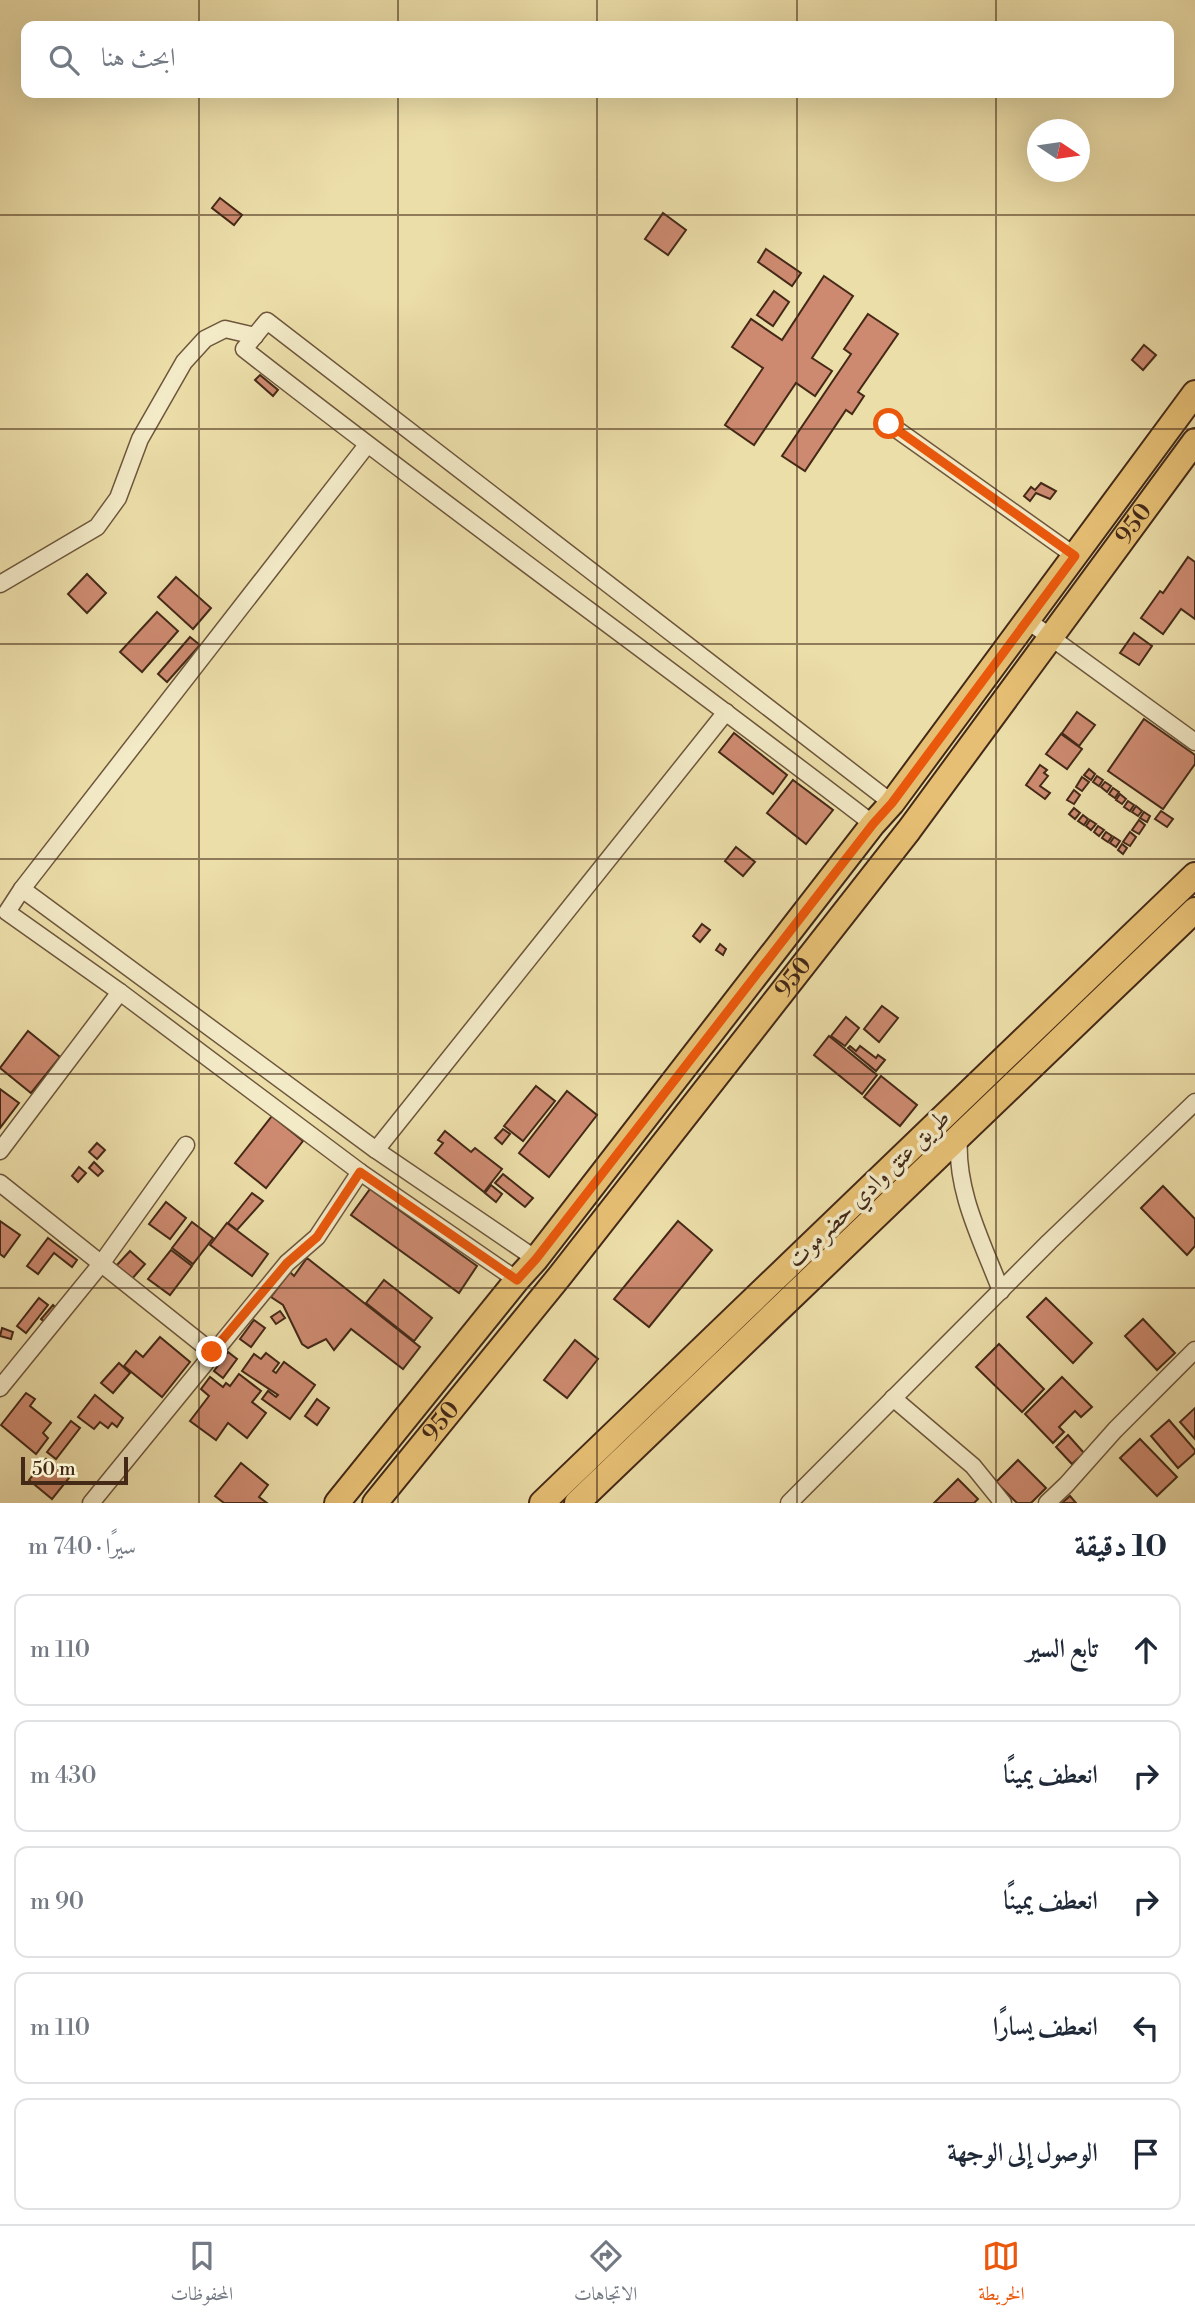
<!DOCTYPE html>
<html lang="ar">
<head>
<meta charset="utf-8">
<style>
  :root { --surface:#fff; --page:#f2f2f3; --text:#1f2937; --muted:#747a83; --line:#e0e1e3; --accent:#ea580c }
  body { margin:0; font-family:"Libre Bodoni",Amiri,serif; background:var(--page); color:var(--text); direction:rtl }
  .compass { position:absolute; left:1027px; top:119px; width:63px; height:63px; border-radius:50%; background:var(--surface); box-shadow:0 7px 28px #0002; rotate:103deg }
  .scale { position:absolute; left:21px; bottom:18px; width:107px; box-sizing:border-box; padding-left:7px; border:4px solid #442917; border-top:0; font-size:19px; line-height:24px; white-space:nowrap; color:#442917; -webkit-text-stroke:5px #f3eac7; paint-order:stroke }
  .stop { position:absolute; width:21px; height:21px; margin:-16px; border:5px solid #ea580c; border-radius:50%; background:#fff }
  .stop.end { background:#ea580c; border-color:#fff; box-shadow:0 2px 7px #0008 }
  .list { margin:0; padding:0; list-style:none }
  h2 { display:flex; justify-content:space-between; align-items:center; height:91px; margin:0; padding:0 28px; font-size:30px }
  h2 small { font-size:23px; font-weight:400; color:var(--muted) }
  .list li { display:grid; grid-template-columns:46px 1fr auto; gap:21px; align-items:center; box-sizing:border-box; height:112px; margin:0 14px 14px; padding:0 14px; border:2px solid var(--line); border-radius:14px }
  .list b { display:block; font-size:26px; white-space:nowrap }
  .list em { font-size:23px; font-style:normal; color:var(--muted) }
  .icon { flex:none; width:38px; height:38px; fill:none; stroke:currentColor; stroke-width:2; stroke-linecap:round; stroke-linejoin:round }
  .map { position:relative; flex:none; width:1195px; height:1503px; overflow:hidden; direction:ltr }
  .search { position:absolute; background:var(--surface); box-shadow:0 7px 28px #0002; left:21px; right:21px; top:21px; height:77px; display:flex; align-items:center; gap:18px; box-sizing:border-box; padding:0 24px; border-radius:14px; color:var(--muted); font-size:26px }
  .sheet { height:721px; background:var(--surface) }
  nav { display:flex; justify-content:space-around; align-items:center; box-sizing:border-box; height:98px; border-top:2px solid var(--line); background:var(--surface); font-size:19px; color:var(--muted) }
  nav a { display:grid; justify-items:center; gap:4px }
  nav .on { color:var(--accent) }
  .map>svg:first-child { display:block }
  .building { fill:#cd8a70; stroke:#442917; stroke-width:2 }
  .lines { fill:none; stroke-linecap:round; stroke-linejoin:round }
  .minor-casing { stroke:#6e563c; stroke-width:19 }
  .primary-casing { stroke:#442917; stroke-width:28 }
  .minor { stroke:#f3eac7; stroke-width:16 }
  .primary { stroke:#e6bf74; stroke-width:24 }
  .route { stroke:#ea580c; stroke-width:9 }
  .grid { fill:none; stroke:#442917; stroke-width:2; stroke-opacity:0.55 }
  .labels { text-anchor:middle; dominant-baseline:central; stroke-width:7; stroke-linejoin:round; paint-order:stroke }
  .street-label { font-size:24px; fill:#442917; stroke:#f3eac7 }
</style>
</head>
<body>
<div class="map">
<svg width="1195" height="1503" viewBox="0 0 1195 1503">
  <rect width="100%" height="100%" fill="#ecdea9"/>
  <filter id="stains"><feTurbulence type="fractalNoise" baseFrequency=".00286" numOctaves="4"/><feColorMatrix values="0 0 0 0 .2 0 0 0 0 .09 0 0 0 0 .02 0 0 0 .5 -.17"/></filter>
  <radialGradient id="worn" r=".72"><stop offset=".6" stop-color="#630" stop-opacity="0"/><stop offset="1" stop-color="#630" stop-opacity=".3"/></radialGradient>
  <g class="building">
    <polygon points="220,198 242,215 234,225 212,208"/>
    <polygon points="663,213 686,230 668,255 645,239"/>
    <polygon points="766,249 801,273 792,286 758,262"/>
    <polygon points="824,276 853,296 812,358 832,371 815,396 796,383 754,445 725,425 763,368 732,347 751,319 782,340"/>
    <polygon points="774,291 789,302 773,326 757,315"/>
    <polygon points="868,314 898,334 858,392 864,396 852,414 846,410 805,471 782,456 851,354 844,349"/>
    <polygon points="1144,345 1156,355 1143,370 1132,360"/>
    <polygon points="260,375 278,390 273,396 255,380"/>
    <polygon points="1041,483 1056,491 1050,499 1036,493 1030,501 1024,496 1031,487 1035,490"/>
    <polygon points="1188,557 1195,562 1195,619 1181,609 1163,634 1141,618 1160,591 1163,593"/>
    <polygon points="87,574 106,593 87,613 68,594"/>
    <polygon points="176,577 211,608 193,629 158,597"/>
    <polygon points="157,612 178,631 142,672 120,652"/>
    <polygon points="1134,633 1152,646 1139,665 1120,653"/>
    <polygon points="190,637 200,645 167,682 158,674"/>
    <polygon points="1077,712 1095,725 1079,746 1062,733"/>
    <polygon points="1144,719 1195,755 1195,764 1163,809 1108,771"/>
    <polygon points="734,733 787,775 773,794 719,752"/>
    <polygon points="1061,734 1082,749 1067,769 1046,754"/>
    <polygon points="1040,765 1047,770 1044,773 1048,776 1040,786 1050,793 1045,799 1026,785"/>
    <polygon points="1089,769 1095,774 1091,780 1084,775"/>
    <polygon points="1097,776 1103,780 1099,786 1093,782"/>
    <polygon points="1082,777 1089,782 1082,791 1076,787"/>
    <polygon points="793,780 833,810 806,844 767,813"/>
    <polygon points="1105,782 1111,786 1107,792 1101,787"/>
    <polygon points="1113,788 1119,792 1115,798 1109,794"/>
    <polygon points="1074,790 1080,795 1074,804 1067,800"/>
    <polygon points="1120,794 1126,799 1122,804 1116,800"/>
    <polygon points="1128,801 1134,805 1130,811 1124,807"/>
    <polygon points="1136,806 1142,811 1138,816 1132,812"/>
    <polygon points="1074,808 1080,813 1075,819 1069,814"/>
    <polygon points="1161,811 1173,819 1167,827 1155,819"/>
    <polygon points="1144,812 1150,816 1147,822 1140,818"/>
    <polygon points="1083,815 1088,819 1084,825 1078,821"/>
    <polygon points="1090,820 1096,824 1091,830 1086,826"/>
    <polygon points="1139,820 1145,825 1139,834 1132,830"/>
    <polygon points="1098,826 1104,830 1099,836 1094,832"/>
    <polygon points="1106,832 1112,836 1108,842 1102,838"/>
    <polygon points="1130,832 1136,837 1130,846 1123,842"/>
    <polygon points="1114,837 1120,841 1116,847 1110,843"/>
    <polygon points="1122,844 1127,848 1123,854 1118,850"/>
    <polygon points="736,847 755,862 743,876 725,861"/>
    <polygon points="702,924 710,930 700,942 693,936"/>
    <polygon points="720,944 726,949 723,955 716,950"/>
    <polygon points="882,1006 898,1018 879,1042 864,1029"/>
    <polygon points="846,1017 859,1028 845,1046 831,1036"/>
    <polygon points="28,1031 60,1057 31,1093 0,1068"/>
    <polygon points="829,1036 877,1075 862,1094 814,1055"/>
    <polygon points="850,1046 856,1051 860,1046 876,1058 878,1055 885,1060 876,1071 848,1048"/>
    <polygon points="881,1076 917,1105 900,1126 864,1097"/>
    <polygon points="536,1086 555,1101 523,1141 504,1126"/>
    <polygon points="0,1089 19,1103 0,1128"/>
    <polygon points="567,1091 597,1115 549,1177 519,1153"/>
    <polygon points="272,1116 303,1141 266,1188 235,1163"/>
    <polygon points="503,1129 510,1134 502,1144 495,1138"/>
    <polygon points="445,1131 471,1152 475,1148 502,1169 484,1192 435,1153 443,1143 438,1140"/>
    <polygon points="97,1143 105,1150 97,1159 89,1152"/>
    <polygon points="94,1162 103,1171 98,1176 89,1168"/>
    <polygon points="79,1167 86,1173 78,1182 72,1176"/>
    <polygon points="503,1174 533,1198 525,1207 495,1183"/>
    <polygon points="491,1185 502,1194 496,1202 485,1193"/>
    <polygon points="1163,1186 1195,1219 1195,1246 1187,1255 1141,1208"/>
    <polygon points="370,1189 477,1266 459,1293 351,1215"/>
    <polygon points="252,1193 263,1201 237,1230 228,1223"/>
    <polygon points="166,1202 186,1218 170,1239 149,1224"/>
    <polygon points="0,1221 20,1235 4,1257 0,1254"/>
    <polygon points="678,1221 712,1250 649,1327 614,1299"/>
    <polygon points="192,1222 213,1238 193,1264 172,1248"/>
    <polygon points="227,1223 268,1254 252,1276 210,1245"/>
    <polygon points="48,1238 77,1260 72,1267 54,1253 38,1274 27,1266"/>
    <polygon points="171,1250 192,1266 170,1295 148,1279"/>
    <polygon points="130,1251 145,1264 131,1280 116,1266"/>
    <polygon points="307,1258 420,1347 403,1369 351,1329 334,1350 326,1339 308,1348 302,1344 283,1305 271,1297 290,1272 294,1276"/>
    <polygon points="384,1280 432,1318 414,1341 366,1303"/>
    <polygon points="39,1298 48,1305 26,1333 17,1326"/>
    <polygon points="1046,1298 1092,1343 1073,1363 1027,1317"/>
    <polygon points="53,1305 57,1309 46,1323 41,1319"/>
    <polygon points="280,1311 285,1318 276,1324 271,1317"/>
    <polygon points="1143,1319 1175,1353 1157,1370 1125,1336"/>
    <polygon points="254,1320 265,1328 251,1347 240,1339"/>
    <polygon points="2,1328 13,1332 11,1339 0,1336"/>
    <polygon points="160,1337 190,1362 162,1397 124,1366 136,1351 143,1357"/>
    <polygon points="575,1340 598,1359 567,1398 544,1380"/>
    <polygon points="999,1344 1044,1389 1022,1412 976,1367"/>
    <polygon points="228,1352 237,1359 223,1378 214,1371"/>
    <polygon points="266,1353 279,1363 273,1371 276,1373 284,1362 315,1385 290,1419 262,1399 268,1391 276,1397 278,1395 242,1371 254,1354 261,1359"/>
    <polygon points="119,1363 130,1373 113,1393 101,1383"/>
    <polygon points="239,1374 261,1391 252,1402 266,1413 247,1438 228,1423 216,1440 190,1421 209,1396 201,1389 210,1377 223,1387 226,1383 230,1386"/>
    <polygon points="1062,1377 1092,1407 1081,1417 1075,1411 1059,1427 1064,1432 1053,1443 1025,1414"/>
    <polygon points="26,1393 35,1399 30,1406 51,1423 43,1433 48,1438 36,1454 1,1425"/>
    <polygon points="95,1395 123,1418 117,1427 112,1423 108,1428 100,1422 94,1429 78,1417"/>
    <polygon points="317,1399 329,1408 317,1425 305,1416"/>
    <polygon points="1195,1408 1195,1439 1180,1422"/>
    <polygon points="1169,1420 1195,1450 1195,1453 1178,1468 1151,1436"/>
    <polygon points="71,1421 80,1428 56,1459 47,1452"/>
    <polygon points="1068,1435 1084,1453 1072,1464 1056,1447"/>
    <polygon points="1140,1439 1177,1477 1157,1496 1120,1458"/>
    <polygon points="46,1459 69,1478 52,1499 29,1480"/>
    <polygon points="1018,1460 1046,1488 1031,1503 1017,1503 996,1482"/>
    <polygon points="241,1463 268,1485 259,1497 267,1503 224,1503 215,1496"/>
    <polygon points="958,1479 978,1499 974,1503 934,1503"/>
    <polygon points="1070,1496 1076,1503 1062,1503"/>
  </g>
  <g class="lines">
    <defs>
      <g id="minor">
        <polyline points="889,424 1075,556"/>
        <polyline points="367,445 22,889 7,912 120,992 360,1172 517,1280"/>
        <polyline points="0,584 97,527 118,498 140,439 184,362 205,339 225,329 255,336"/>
        <polyline points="1027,620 1195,742"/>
        <path d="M 873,824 C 665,664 451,511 244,349 L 267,321 L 892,803"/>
        <polyline points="22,889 376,1150 536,1259"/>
        <path d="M 959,1136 C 955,1191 982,1241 1001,1291"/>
        <polyline points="376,1150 726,712"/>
        <polyline points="0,1151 120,992"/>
        <polyline points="0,1183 212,1352"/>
        <polyline points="0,1388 101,1264 186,1145"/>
        <polyline points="893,1398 973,1466 1003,1503"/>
        <polyline points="91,1503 287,1263 317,1237 360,1172"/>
        <polyline points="789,1503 1049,1242 1195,1102"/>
        <polyline points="1047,1503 1066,1485 1115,1430 1195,1350"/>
      </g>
      <g id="primary">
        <polyline points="337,1503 517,1280 536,1259 873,824 892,803 1195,393"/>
        <path id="s1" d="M 375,1503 L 559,1277 L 909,830 L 1195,441"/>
        <polyline points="542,1503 1195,875"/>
        <polyline points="577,1503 1195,910"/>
      </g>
    </defs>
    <use href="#minor" class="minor-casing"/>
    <use href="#primary" class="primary-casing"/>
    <use href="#minor" class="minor"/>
    <use href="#primary" class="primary"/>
  </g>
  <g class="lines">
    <polyline class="route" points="212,1352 287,1263 317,1237 360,1172 517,1280 536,1259 873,824 892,803 1075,556 889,424"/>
  </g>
  <path class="grid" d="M 199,0 L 199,26M 398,0 L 398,26M 597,0 L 597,26M 797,0 L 797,26M 996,0 L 996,26M 199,93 L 199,1503M 398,93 L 398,1503M 597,93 L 597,1503M 797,93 L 797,1503M 996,93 L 996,1503M 0,215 L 1195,215M 0,429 L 1195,429M 0,644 L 1195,644M 0,859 L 1195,859M 0,1074 L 1195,1074M 0,1288 L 1195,1288"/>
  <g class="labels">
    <g class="street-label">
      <text stroke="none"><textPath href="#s1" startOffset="1239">950</textPath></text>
      <text stroke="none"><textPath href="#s1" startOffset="672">950</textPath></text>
      <text transform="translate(869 1189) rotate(-44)">طريق عتق وادي حضرموت</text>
      <text stroke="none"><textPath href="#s1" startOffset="105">950</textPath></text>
    </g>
  </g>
  <rect width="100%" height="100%" filter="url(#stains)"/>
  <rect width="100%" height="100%" fill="url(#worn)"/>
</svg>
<svg class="compass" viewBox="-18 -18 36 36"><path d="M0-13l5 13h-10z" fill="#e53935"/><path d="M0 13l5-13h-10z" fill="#747a83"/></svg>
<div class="scale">50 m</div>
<div class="stop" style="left:889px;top:424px"></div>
<div class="stop end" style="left:212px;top:1352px"></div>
<div class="search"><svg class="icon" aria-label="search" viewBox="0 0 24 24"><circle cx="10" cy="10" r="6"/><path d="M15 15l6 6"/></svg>ابحث هنا</div>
</div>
<section class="sheet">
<h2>10 دقيقة<small>سيرًا · 740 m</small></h2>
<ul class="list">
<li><svg class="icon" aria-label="ahead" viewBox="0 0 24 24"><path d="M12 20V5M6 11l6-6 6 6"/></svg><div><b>تابع السير</b></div><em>110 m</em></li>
<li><svg class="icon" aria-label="right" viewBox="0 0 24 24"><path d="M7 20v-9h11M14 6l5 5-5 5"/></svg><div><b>انعطف يمينًا</b></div><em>430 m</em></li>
<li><svg class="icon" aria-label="right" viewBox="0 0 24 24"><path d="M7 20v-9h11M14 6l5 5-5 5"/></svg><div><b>انعطف يمينًا</b></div><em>90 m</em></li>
<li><svg class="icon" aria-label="left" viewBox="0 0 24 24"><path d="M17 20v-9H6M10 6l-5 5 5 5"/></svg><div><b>انعطف يسارًا</b></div><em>110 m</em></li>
<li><svg class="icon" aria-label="arrive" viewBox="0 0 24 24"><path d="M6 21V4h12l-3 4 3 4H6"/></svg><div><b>الوصول إلى الوجهة</b></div></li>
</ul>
</section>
<nav>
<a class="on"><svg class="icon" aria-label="map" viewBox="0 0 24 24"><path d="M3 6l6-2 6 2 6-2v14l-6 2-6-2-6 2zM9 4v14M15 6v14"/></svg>الخريطة</a>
<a><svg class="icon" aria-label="directions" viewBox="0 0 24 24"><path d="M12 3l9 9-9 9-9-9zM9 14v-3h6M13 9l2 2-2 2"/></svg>الاتجاهات</a>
<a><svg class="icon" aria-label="saved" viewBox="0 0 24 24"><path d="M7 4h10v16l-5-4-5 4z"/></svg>المحفوظات</a>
</nav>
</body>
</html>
